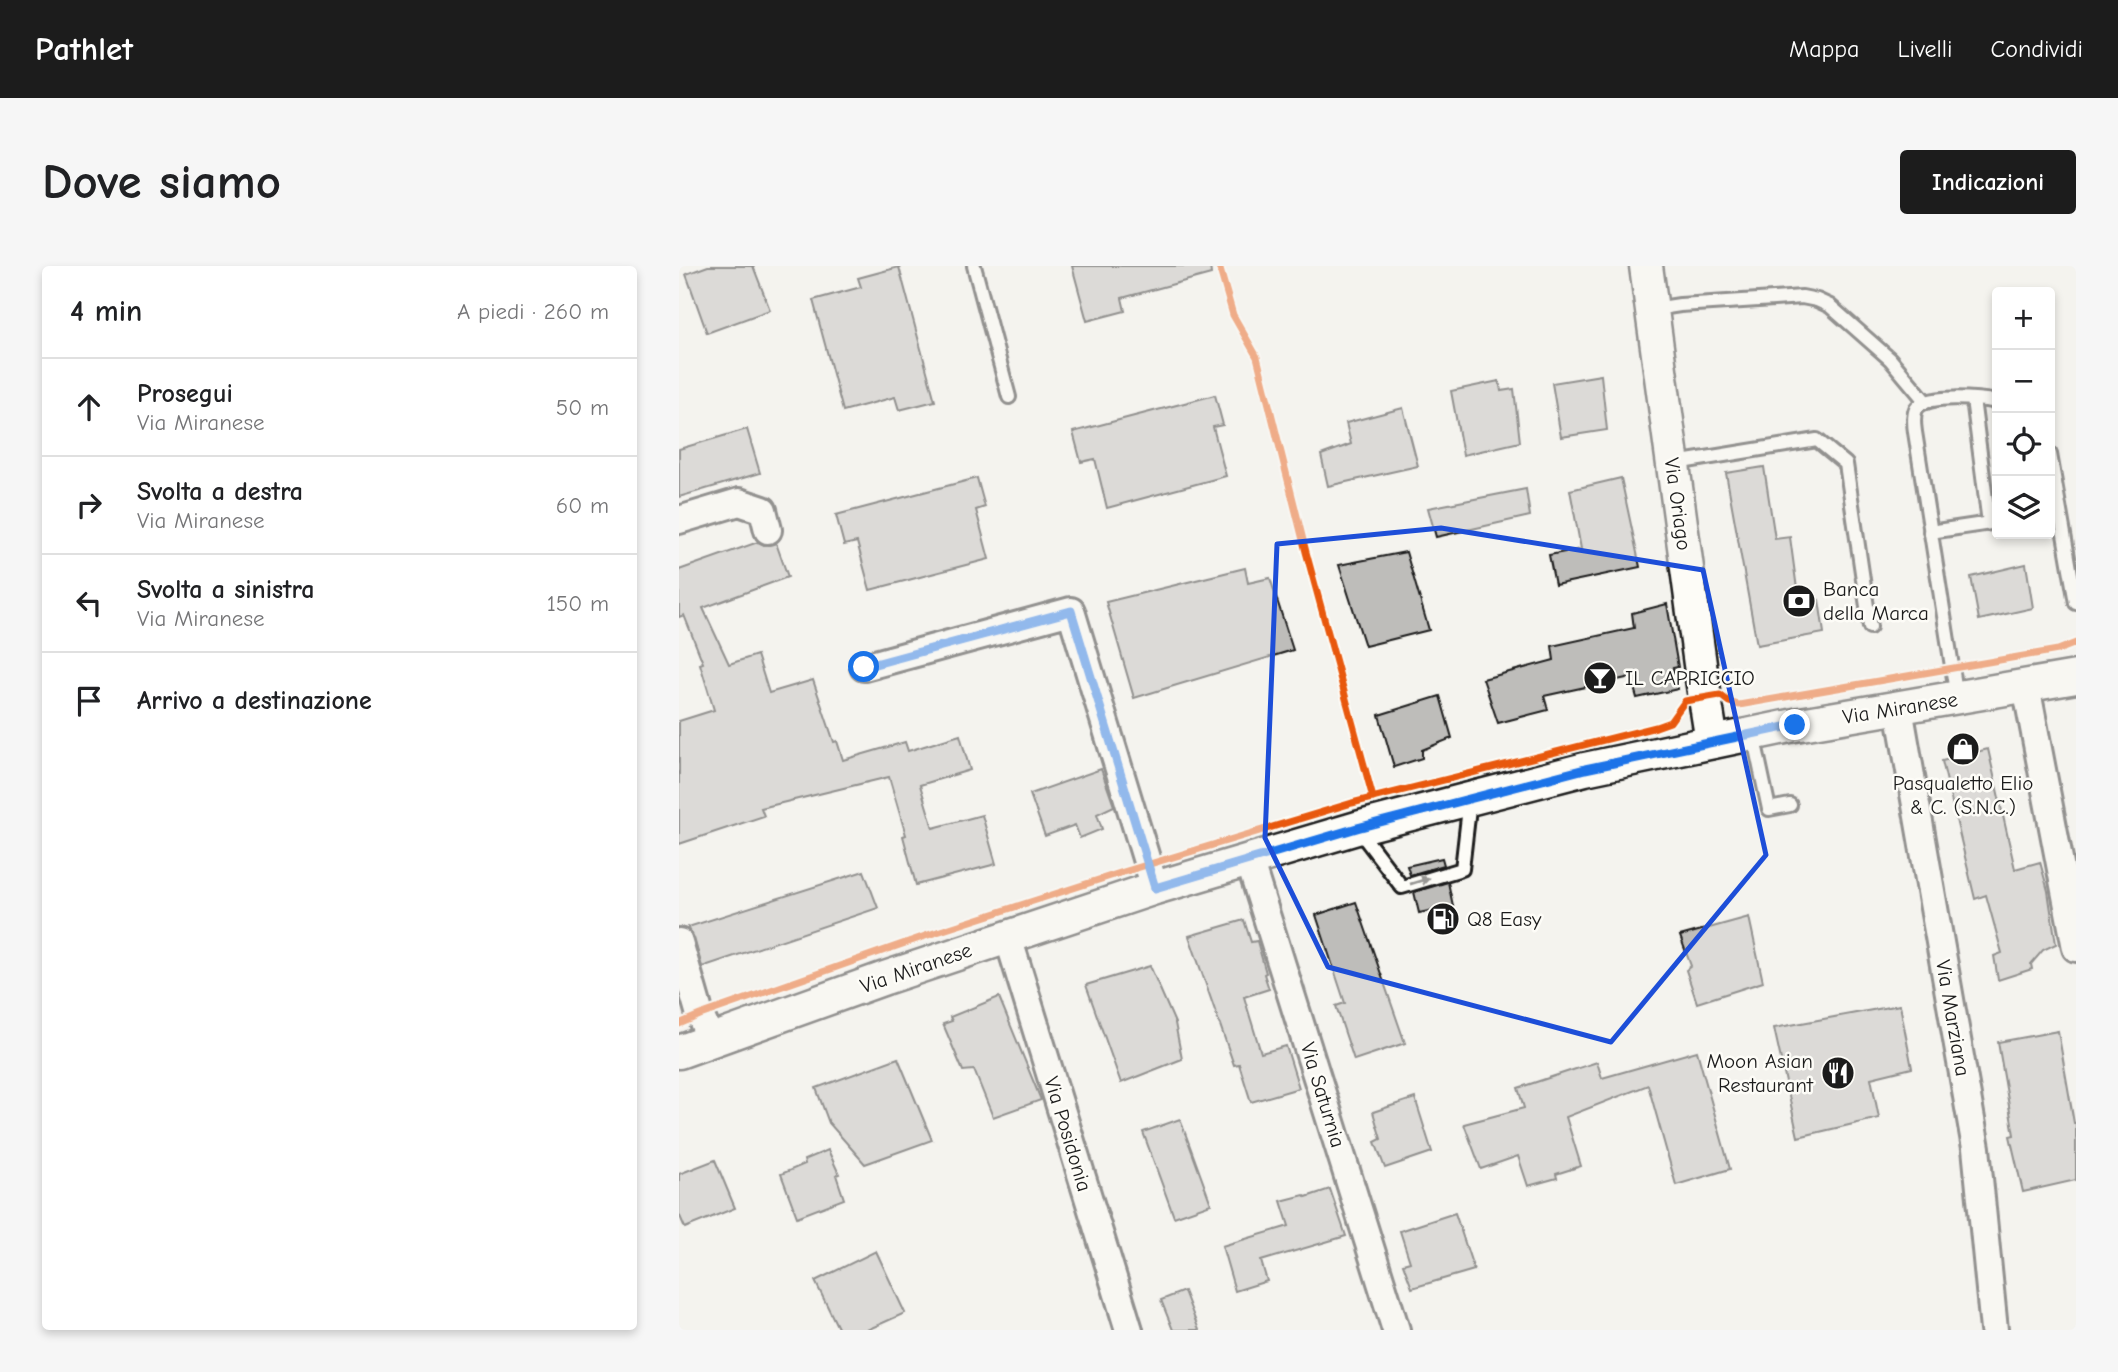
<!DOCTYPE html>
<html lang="it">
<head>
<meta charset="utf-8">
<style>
  :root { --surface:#fff; --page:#f6f6f6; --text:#202124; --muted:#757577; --line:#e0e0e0; --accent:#1c1c1c }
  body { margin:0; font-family:"Comic Neue",sans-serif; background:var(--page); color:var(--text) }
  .controls { position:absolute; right:21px; top:21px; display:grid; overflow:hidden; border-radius:7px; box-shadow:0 4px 10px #0003 }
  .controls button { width:63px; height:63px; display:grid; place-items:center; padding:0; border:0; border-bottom:2px solid var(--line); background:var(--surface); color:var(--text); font:35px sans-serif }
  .stop { position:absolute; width:21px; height:21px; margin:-16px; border:5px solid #1a73e8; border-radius:50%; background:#fff }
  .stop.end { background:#1a73e8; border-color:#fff; box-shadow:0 2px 7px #0008 }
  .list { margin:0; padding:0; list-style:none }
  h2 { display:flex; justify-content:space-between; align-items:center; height:91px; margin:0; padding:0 28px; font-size:30px }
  h2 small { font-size:23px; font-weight:400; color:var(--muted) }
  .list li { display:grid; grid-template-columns:46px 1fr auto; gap:21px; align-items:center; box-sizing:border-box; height:98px; padding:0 28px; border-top:2px solid var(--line) }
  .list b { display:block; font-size:26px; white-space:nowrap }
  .list p { margin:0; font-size:23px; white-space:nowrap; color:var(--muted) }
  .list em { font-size:23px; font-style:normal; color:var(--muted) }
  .icon { flex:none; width:38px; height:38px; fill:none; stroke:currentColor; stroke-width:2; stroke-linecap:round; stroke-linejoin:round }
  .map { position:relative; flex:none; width:1397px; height:1064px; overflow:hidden; border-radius:7px }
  header { display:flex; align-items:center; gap:42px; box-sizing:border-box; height:98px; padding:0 35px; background:var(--accent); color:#fff }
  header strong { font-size:33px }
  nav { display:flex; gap:38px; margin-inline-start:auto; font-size:24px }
  .intro { display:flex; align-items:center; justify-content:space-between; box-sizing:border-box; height:168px; padding:0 42px }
  h1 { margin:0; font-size:49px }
  .button { padding:18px 32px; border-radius:7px; background:var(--accent); color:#fff; font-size:24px; font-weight:700 }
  main { display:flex; gap:42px; padding:0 42px }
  aside { flex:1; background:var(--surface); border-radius:7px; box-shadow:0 4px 10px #0003 }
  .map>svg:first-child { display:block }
  .building { fill:#bebdba; stroke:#1c1c1c; stroke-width:2 }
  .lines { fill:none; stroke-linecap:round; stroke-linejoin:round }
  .service-casing { stroke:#1c1c1c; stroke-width:18 }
  .minor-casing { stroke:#1c1c1c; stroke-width:32 }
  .tertiary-casing { stroke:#1c1c1c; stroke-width:37 }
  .service { stroke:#fdfcf7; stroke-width:12 }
  .minor { stroke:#fdfcf7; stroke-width:26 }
  .tertiary { stroke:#fdfcf7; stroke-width:32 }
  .cycleway-casing { stroke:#fdfcf7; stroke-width:11 }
  .cycleway { stroke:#e8590c; stroke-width:7 }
  .oneway { fill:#989794 }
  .route { stroke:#1a73e8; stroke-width:9 }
  .marked { fill:none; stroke:#1d4ed8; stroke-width:5; stroke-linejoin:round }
  .labels { text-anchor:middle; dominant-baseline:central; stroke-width:5; stroke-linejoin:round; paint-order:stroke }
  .street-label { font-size:21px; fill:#1c1c1c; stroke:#fdfcf7 }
  .poi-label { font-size:21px; fill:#1c1c1c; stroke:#fdfcf7; text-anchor:start }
</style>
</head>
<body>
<header>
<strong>Pathlet</strong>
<nav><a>Mappa</a><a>Livelli</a><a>Condividi</a></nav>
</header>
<div class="intro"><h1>Dove siamo</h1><a class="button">Indicazioni</a></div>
<main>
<aside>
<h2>4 min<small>A piedi · 260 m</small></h2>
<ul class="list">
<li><svg class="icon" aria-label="ahead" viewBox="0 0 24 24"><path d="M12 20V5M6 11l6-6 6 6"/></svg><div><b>Prosegui</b><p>Via Miranese</p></div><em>50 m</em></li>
<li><svg class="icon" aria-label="right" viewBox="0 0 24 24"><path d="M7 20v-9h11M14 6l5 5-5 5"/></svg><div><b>Svolta a destra</b><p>Via Miranese</p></div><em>60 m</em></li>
<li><svg class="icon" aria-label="left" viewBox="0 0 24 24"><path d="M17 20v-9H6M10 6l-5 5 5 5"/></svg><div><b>Svolta a sinistra</b><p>Via Miranese</p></div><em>150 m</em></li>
<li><svg class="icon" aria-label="arrive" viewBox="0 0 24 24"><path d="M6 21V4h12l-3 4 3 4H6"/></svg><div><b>Arrivo a destinazione</b></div></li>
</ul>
</aside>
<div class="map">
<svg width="1397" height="1064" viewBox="0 0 1397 1064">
  <rect width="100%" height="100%" fill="#f4f3ee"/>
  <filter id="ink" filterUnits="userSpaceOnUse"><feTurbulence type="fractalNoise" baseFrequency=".0143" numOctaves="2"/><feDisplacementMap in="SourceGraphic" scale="14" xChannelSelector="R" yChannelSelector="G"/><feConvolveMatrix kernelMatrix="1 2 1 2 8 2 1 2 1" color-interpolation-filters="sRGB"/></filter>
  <g filter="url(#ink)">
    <g class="building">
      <polygon points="29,0 74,0 91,44 28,67 7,8"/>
      <polygon points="393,0 531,0 532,8 443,32 446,45 408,55"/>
      <polygon points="220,1 256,135 220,144 216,131 164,145 134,34 182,21 179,12"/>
      <polygon points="922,109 928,164 882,171 873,117"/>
      <polygon points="820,115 822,125 835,123 841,176 784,189 772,125"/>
      <polygon points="536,129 544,159 534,161 547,210 428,242 416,193 402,196 394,166"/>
      <polygon points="724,142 739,200 649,220 642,189 672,178 667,157"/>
      <polygon points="68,163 81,207 0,231 0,183"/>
      <polygon points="1085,201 1096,273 1111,271 1120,338 1140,334 1145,367 1078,379 1047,207"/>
      <polygon points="298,212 306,241 297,244 310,293 191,324 178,276 165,279 157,249"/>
      <polygon points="942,212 961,301 876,319 870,289 902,283 891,224"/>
      <polygon points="847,223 851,250 757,271 749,242"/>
      <polygon points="79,276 85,279 97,277 109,311 24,342 50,398 78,389 90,427 134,414 155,476 158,475 164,494 226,476 229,485 281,469 291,504 241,519 254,562 303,549 317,598 237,619 224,570 227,569 210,511 82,542 85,550 0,578 0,455 35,444 21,398 24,397 5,349 0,351 0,304"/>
      <polygon points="727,286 750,364 686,380 660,299"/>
      <polygon points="1347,298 1354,342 1300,354 1292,311"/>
      <polygon points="566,302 569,317 591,312 614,384 455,432 427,336"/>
      <polygon points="988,338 999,401 994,402 999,423 958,432 952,411 865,430 869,444 819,457 804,413 875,394 873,380 955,362 953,347"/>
      <polygon points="761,430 773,472 743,484 743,492 715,501 700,449"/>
      <polygon points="1309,483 1336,603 1361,596 1369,625 1377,678 1364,684 1352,698 1353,703 1319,714 1315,690 1323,687 1307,629 1296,633 1263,495"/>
      <polygon points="422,503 435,540 418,548 423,563 401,572 396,559 366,570 351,528"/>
      <polygon points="763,592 765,599 731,609 728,600"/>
      <polygon points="185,605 199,642 23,701 15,672 9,661"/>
      <polygon points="769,616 774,640 740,647 735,626"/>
      <polygon points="677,636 726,777 675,794 657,740 666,737 637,649"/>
      <polygon points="1070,651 1084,716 1018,737 1007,704 1012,700 1001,670"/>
      <polygon points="565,654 572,676 578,675 587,707 585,708 590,723 565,731 582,787 607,780 620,822 572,836 560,798 555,799 510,670"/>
      <polygon points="471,700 496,757 503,793 442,817 407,719"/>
      <polygon points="320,731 362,834 314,851 295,804 284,805 264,758 273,755 271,751"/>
      <polygon points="1221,739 1233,802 1192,812 1200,852 1119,871 1095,762"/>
      <polygon points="1379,765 1395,857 1397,857 1397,914 1344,926 1331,870 1335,869 1319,776"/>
      <polygon points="1018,785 1051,903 997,919 969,819 887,851 902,900 877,908 878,912 849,920 839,890 802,903 785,858 845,842 839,822 918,796 923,812"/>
      <polygon points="219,792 253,874 186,898 150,857 137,822"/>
      <polygon points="736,832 753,886 706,902 696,876 702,873 694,846"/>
      <polygon points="501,853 532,938 495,951 464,866"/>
      <polygon points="149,884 160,908 157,909 165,933 118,951 102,908 126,898 125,894"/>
      <polygon points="36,894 56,942 6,962 0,948 0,908"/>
      <polygon points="651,923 667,970 582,995 588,1015 556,1025 543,980 610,960 602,935 625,929 627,931"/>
      <polygon points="776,947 795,1004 733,1022 724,998 731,996 721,965"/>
      <polygon points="197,985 226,1047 188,1064 160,1064 136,1015"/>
      <polygon points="505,1025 520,1064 494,1064 482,1034"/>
    </g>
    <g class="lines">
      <defs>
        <g id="service">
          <polyline points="295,0 330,131"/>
          <polyline points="975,43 1001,39 1095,33 1123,31 1138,34 1151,40 1211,93 1247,136"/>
          <polyline points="1294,133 1310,257"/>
          <polyline points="1371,188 1397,337"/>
          <polyline points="996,197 1138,174 1167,198 1191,361"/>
          <polyline points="1251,266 1318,256"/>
          <path d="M 1278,432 L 1236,166 C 1235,159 1234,150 1237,143 C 1246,127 1303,133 1318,136"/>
          <polyline points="1074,468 1090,543 1111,539"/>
          <polyline points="678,562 723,621 783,603 791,533"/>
        </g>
        <g id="minor">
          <polyline points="0,254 60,236 84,244 89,264"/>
          <polyline points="185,401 392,345 476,622"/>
          <polyline points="1347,420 1397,682"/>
          <polyline points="1220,442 1297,882 1315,1064"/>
          <polyline points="570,594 717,1064"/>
          <polyline points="329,671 450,1064"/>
          <polyline points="0,676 21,749 32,774"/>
        </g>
        <g id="tertiary">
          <polyline points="967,0 1023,413 1033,476"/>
          <polyline points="0,786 206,712 476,622 678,562 906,503 1116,459 1397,411"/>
        </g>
      </defs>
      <use href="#service" class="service-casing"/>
      <use href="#minor" class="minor-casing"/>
      <use href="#tertiary" class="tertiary-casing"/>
      <use href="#service" class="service"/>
      <use href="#minor" class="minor"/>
      <use href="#tertiary" class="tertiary"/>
      <defs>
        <g id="cycleway">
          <polyline points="540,0 554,49 578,91 627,286 694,532"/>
          <polyline points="0,758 21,749 252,668 441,607 673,537 977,461 991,456 1006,435 1041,429 1050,436 1060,439 1379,384 1397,377"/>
        </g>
      </defs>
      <use href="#cycleway" class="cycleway-casing"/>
      <use href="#cycleway" class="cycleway"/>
    </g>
    <defs><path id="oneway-solid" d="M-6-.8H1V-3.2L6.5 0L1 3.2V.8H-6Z" transform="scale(1.75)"/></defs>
    <use class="oneway" href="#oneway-solid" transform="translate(741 615) rotate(-17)"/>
  </g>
  <g class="lines" filter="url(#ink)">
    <polyline class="route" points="185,401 392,345 476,622 678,562 906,503 1116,459"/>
  </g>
  <path d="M0 0H1397V1064H0ZM 762,262 L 1024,304 L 1087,589 L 932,776 L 649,701 L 586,572 L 598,278 Z" fill="#f4f3ee" fill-opacity=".55" fill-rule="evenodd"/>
  <path class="marked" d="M 762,262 L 1024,304 L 1087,589 L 932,776 L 649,701 L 586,572 L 598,278 Z"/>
  <defs>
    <symbol id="bank-disc" viewBox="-11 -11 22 22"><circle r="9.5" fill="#1c1c1c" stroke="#fdfcf7"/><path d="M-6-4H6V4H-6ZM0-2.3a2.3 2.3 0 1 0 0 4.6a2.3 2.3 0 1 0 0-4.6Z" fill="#fff"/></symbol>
    <symbol id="bar-disc" viewBox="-11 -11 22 22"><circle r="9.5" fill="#1c1c1c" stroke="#fdfcf7"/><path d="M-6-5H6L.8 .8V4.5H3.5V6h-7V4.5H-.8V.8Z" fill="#fff"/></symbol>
    <symbol id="shop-disc" viewBox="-11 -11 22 22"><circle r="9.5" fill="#1c1c1c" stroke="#fdfcf7"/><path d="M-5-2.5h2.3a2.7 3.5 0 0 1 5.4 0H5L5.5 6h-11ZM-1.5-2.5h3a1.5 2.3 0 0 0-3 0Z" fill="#fff"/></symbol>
    <symbol id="fuel-disc" viewBox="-11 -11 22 22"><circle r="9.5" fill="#1c1c1c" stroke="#fdfcf7"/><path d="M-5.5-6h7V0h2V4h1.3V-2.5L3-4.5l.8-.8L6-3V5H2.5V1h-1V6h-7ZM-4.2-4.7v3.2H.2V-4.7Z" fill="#fff"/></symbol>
    <symbol id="restaurant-disc" viewBox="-11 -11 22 22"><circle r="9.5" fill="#1c1c1c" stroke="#fdfcf7"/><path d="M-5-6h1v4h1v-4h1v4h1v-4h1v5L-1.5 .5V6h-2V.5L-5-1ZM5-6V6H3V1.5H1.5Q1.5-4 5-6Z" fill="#fff"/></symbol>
  </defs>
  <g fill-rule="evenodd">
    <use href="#bank-disc" x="1101" y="316" width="38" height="38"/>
    <use href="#bar-disc" x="902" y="393" width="38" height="38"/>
    <use href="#shop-disc" x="1265" y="464" width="38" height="38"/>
    <use href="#fuel-disc" x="745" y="634" width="38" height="38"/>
    <use href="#restaurant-disc" x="1140" y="788" width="38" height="38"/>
  </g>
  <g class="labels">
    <g class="street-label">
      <text transform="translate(999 238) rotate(82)">Via Oriago</text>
      <text transform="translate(1221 442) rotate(-9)">Via Miranese</text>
      <text transform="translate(237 702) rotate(-19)">Via Miranese</text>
      <text transform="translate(1274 752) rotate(80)">Via Marziana</text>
      <text transform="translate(644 829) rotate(73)">Via Saturnia</text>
      <text transform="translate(389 868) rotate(73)">Via Posidonia</text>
    </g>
    <g class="poi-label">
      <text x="1144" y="323">Banca<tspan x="1144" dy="24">della Marca</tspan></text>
      <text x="946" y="412">IL CAPRICCIO</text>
      <text x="1284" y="517" text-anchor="middle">Pasqualetto Elio<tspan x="1284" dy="24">&amp; C. (S.N.C.)</tspan></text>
      <text x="788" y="653">Q8 Easy</text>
      <text x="1134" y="795" text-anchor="end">Moon Asian<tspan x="1134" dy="24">Restaurant</tspan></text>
    </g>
  </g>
</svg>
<div class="controls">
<button>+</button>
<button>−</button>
<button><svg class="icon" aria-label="locate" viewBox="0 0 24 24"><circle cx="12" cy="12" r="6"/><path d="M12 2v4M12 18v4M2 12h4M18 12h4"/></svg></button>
<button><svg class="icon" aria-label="layers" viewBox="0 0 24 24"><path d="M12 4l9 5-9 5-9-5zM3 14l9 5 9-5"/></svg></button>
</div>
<div class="stop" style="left:185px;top:401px"></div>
<div class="stop end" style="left:1116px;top:459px"></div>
</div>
</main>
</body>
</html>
